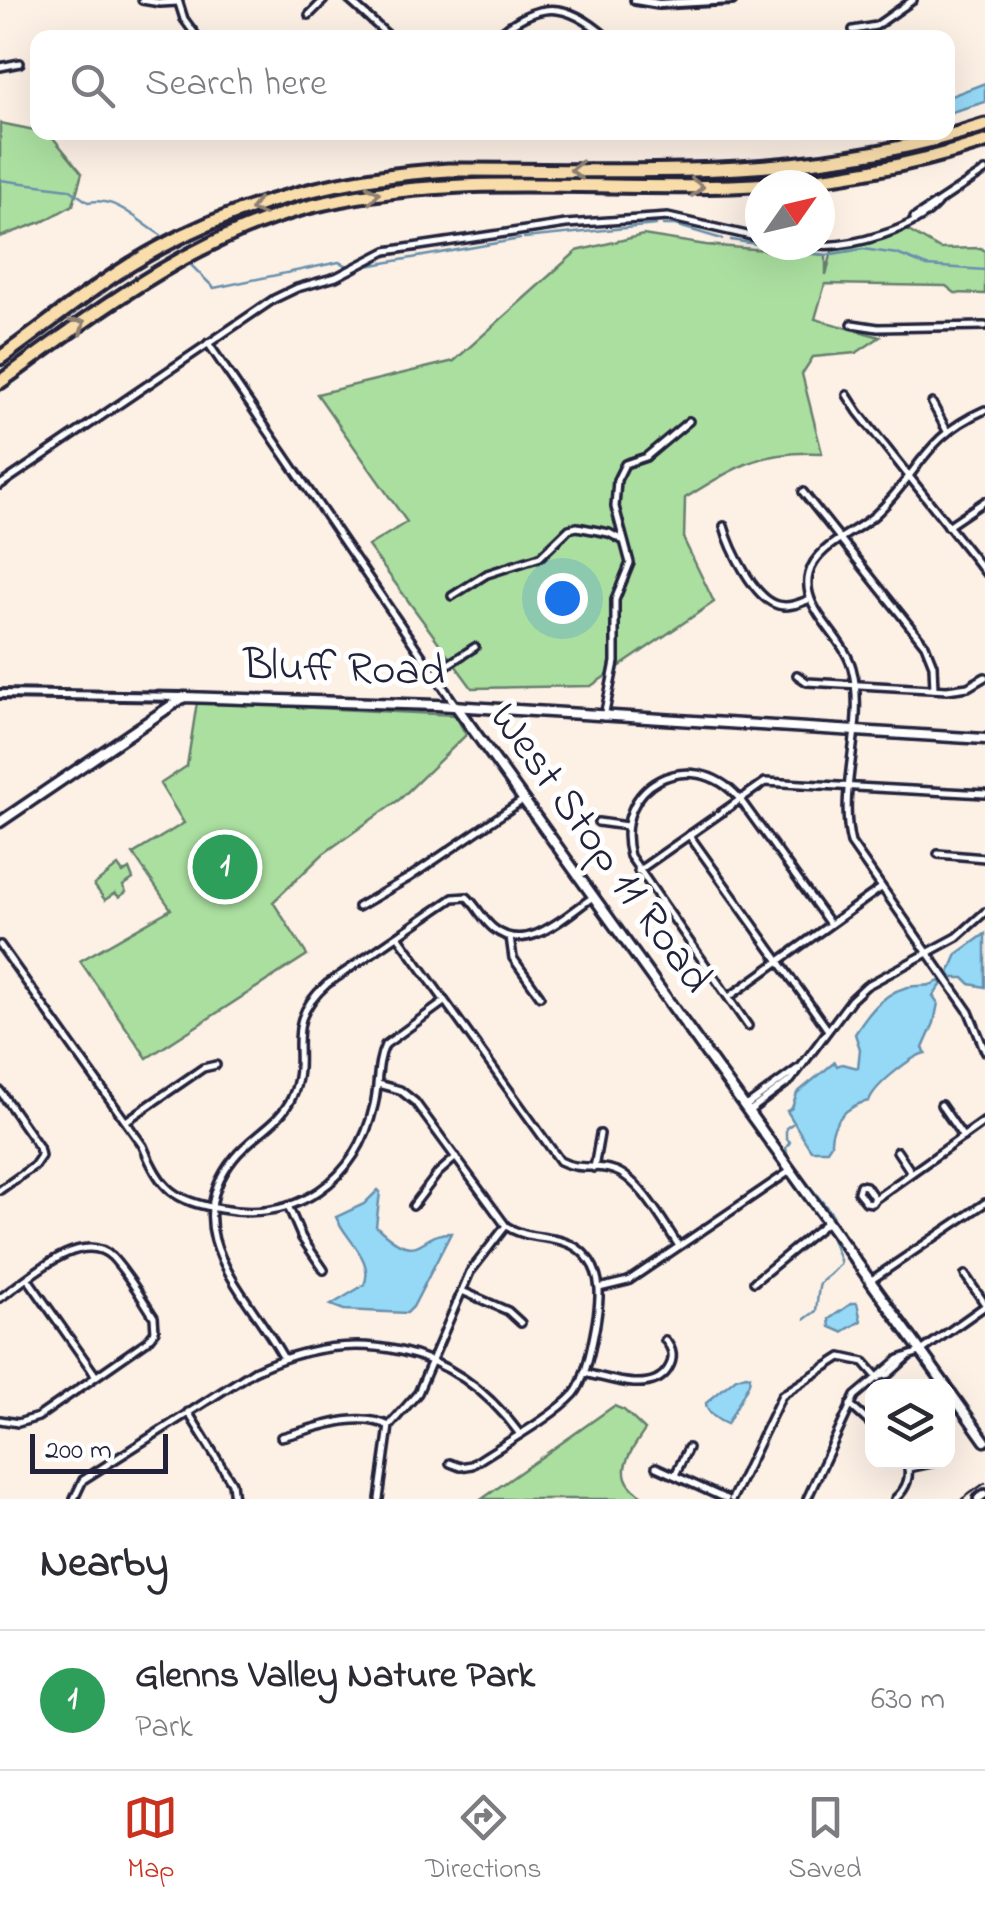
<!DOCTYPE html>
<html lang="en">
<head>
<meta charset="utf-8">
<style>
  :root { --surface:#fff; --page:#f2f2f3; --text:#2b2b33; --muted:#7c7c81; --line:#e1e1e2; --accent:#c8321e }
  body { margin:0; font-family:"Indie Flower",sans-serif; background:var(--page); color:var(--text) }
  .controls { position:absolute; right:30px; bottom:30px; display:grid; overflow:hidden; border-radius:20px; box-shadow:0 10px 40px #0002 }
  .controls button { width:90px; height:90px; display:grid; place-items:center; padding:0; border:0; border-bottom:2px solid var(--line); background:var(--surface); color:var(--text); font:50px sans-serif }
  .compass { position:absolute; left:745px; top:170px; width:90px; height:90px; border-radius:50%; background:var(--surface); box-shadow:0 10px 40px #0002; rotate:56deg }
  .scale { position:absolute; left:30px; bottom:25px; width:138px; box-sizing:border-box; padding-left:10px; border:5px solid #22223b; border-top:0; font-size:28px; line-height:35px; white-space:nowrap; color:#22223b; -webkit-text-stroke:8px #fff; paint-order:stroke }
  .you { position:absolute; left:562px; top:598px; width:35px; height:35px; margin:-25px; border:8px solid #fff; border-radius:50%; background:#1a73e8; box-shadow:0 0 0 15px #1a73e833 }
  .badge { display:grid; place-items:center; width:65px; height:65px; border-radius:50%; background:var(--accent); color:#fff; font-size:32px; font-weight:700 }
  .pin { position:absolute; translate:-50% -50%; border:5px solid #fff; box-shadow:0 2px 10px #0006 }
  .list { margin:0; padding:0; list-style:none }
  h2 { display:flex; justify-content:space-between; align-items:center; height:130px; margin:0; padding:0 40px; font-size:42px }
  h2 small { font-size:32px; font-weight:400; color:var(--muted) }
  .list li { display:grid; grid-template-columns:65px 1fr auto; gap:30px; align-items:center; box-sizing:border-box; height:140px; padding:0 40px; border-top:2px solid var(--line) }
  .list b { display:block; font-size:38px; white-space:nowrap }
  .list p { margin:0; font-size:32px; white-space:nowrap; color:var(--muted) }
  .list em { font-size:32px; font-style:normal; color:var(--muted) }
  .icon { flex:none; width:55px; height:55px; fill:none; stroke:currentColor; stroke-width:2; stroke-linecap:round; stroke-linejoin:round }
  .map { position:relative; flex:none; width:985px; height:1499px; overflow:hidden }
  .search { position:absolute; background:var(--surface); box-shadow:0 10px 40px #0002; left:30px; right:30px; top:30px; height:110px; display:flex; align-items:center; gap:25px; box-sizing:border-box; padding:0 35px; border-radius:20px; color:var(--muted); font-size:38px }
  .sheet { height:270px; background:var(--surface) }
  nav { display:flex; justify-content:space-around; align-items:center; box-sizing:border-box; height:140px; border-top:2px solid var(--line); background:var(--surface); font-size:28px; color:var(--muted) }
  nav a { display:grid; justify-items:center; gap:5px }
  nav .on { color:var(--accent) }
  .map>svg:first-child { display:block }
  .green { fill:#abdfa0; stroke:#66806e; stroke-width:2.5 }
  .water { fill:#95d9f7; stroke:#6790ac; stroke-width:2.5 }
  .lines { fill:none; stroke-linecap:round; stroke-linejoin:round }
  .stream { stroke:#6790ac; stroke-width:2.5 }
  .minor-casing { stroke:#22223b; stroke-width:12 }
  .tertiary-casing { stroke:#22223b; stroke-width:14 }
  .secondary-casing { stroke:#22223b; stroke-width:15 }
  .motorway-casing { stroke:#22223b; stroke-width:19 }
  .minor { stroke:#fff; stroke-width:5 }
  .tertiary { stroke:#fff; stroke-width:6 }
  .secondary { stroke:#fff; stroke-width:8 }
  .motorway { stroke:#f9ddab; stroke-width:11 }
  .rail { stroke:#22223b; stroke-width:2.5 }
  .oneway { stroke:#8e8073 }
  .labels { text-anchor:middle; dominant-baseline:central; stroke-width:10; stroke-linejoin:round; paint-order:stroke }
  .street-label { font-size:45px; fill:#22223b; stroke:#fff }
</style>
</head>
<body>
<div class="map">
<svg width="985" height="1499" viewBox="0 0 985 1499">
  <rect width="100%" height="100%" fill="#fdf0e5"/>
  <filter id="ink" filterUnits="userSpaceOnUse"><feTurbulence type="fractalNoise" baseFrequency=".01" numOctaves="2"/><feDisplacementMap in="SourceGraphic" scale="20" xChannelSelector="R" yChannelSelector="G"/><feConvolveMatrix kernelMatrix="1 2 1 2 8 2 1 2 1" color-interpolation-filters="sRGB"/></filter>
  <g filter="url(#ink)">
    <g class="green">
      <polygon points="0,123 49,133 82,173 73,205 44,221 0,237"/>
      <path d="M 905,229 L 940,249 L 981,248 L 985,251 L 985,294 L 955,293 L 946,286 L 825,284 L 815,319 L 880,337 L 856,353 L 813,357 L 802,374 L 822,453 C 760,450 736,467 685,498 L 684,540 L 714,602 L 591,686 L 472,688 L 368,546 L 407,522 L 317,394 L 454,361 L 577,251 L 643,235 L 706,245 L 826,255 L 826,275 L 832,251 L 870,243 Z"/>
      <polygon points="197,702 455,715 466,735 400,799 323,854 273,902 307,955 147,1058 80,961 171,909 133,854 184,823 160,784 187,766"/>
      <polygon points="118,866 123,873 129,869 133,879 123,886 126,892 119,897 115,893 105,900 94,885"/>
      <path d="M 614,1406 L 624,1410 L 645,1430 C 626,1458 610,1479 648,1499 L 482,1499 Z"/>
    </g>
    <g class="water">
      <polygon points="985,83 985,102 948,113 948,97"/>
      <polygon points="985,934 985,987 970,984 964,978 952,978 949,973 957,954"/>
      <path d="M 939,981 L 942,984 L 933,996 L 938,1003 L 934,1023 L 923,1048 L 926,1053 C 915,1054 874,1085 869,1101 C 846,1105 830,1124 831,1144 L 827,1150 L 811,1150 C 801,1136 795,1123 787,1111 L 792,1108 L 797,1093 L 835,1062 L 837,1066 L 842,1064 L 858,1068 L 860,1049 L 855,1034 C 869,1012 887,988 915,986 C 925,985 929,987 939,981 Z"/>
      <path d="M 378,1190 L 380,1192 L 376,1226 C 421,1269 418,1232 451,1233 L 413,1307 L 407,1313 L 344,1310 L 331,1305 L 364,1285 C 375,1260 346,1240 336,1217 L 364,1204 Z"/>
      <polygon points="852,1303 857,1303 861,1321 842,1332 830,1327 829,1319"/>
      <path d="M 746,1375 L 750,1376 L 749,1383 L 727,1424 C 719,1421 706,1413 706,1403 L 736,1378 Z"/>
    </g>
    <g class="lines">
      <g class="stream">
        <path d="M 0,180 L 69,189 L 88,202 C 118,197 136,220 161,235"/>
        <polyline points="663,225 675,225 722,239"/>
        <polyline points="524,238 656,225"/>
        <polyline points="731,240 826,255 863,249 897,254 927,266 985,270"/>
        <polyline points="190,264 214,288 339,262 348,266"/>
        <polyline points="361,267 520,239"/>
        <polyline points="792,1124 786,1128 786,1138 790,1142 786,1148 788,1159 833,1215 831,1220"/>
        <path d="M 805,1319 L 816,1311 C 821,1268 817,1292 841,1263 L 829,1231"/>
      </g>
      <defs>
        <g id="minor">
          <polyline points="142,0 160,3 178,2"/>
          <polyline points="178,0 184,19 198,38"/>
          <polyline points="349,0 391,38"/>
          <polyline points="309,15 324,0"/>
          <polyline points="853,30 876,26 913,0"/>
          <path d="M 494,38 C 538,0 565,0 608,38"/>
          <polyline points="0,67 20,63"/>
          <polyline points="914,218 985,171"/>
          <path d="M 818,245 C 850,248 916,229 937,204"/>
          <polyline points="852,324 878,328 985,326"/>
          <polyline points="208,343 456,706"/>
          <polyline points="847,395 858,412 985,572"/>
          <polyline points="932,403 947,431"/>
          <path d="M 985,410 C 923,437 920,473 876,514 C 856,533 816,545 809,574 C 800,609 843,635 852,668 C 867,724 837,787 851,843 L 969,1012 L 985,1051"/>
          <polyline points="0,485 274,299 297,288 336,277 386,251 566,224 668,217 760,238"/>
          <polyline points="803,492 925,645 933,665 934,689"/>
          <path d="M 724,526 C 730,548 754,599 778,605 C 789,608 800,603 810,599"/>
          <polyline points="948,526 985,501"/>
          <polyline points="452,596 487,574 540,557 569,529 577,527 609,533 622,540"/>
          <polyline points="433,674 475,647"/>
          <polyline points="797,675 807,682 947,690 968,687 985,677"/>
          <polyline points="604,717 615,662 615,600 630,563 615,507 617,480 625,464 646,457 689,421"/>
          <polyline points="598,822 627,826"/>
          <polyline points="689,835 828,1030"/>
          <polyline points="938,854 985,858"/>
          <polyline points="638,871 765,782 985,794"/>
          <polyline points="358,907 410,877 523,800"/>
          <path d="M 398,936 L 560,1161 C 579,1171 594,1164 613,1170 C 639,1177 664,1224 679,1246"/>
          <polyline points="510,937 513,958 540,996"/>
          <path d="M 0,945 L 143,1146 C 161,1190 174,1201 221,1209 C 296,1223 357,1181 374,1105 C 379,1085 376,1064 385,1045 L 444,1002"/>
          <polyline points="729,997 881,888"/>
          <path d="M 748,1026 L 630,856 C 611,785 691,744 739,798 L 830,924"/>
          <path d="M 378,1084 L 400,1090 L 415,1102 L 506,1226 C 532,1243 563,1232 584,1254 C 594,1264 598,1276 599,1289 C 600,1311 588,1378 574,1394 C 552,1418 501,1445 472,1465 L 460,1467 L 450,1463"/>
          <polyline points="0,1091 39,1147 41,1156 34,1166 0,1190"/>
          <polyline points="941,1105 963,1137"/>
          <polyline points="745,1107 797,1069"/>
          <polyline points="748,1112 791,1080 851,1000 866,986 957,937 985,912"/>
          <polyline points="126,1121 203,1068 216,1065"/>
          <polyline points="897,1151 911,1172"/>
          <polyline points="594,1168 600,1134"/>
          <polygon points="860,1185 866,1186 875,1199 872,1203 866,1202 858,1192"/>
          <polyline points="875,1199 985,1121"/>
          <polyline points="413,1206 438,1173 456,1157"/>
          <polyline points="289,1208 302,1238 324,1270"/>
          <polyline points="965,1275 985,1304"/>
          <polyline points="28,1279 96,1376"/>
          <polyline points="870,1281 985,1203"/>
          <polyline points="754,1282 827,1222"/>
          <polyline points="599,1288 628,1281 790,1171"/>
          <polyline points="462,1291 508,1311 521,1323"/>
          <path d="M 0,1298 C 27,1280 81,1227 112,1257 C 128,1274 141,1297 154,1317 L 155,1331 L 147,1341 L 38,1417 L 18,1423 L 0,1420"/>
          <path d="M 283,1357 C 249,1294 174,1233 234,1158 C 252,1135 280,1124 292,1097 C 312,1053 279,1026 327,984 L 453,898 L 467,897 C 477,906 482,919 493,928 C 526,956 565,916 593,897"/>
          <path d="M 584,1373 C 609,1378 652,1395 668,1369 C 675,1358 673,1349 665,1340"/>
          <polyline points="881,1376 889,1374 908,1357"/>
          <polyline points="850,1405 872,1425"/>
          <polyline points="188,1412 232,1483 234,1499"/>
          <path d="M 281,1437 C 315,1429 356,1410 389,1426"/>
          <polyline points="656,1467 726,1499"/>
          <polyline points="909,1468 936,1462"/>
          <polyline points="675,1475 688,1448"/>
          <path d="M 74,1499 L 83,1480 L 254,1371 C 353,1324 453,1343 519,1433"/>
          <polyline points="379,1499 389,1426 418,1393 470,1272 505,1227"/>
          <polyline points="732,1499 782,1395 841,1357 864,1362 878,1378"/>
          <polyline points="807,1499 855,1396 899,1359 920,1352 985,1306"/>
          <path d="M 895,1499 C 906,1489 912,1476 906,1462"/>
        </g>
        <g id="tertiary">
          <polyline points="635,0 659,4 732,0"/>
          <polyline points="0,694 183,697"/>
          <polyline points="978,1499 985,1494"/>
        </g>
        <g id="secondary">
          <polyline points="456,706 946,1386"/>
          <polyline points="0,822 184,697 436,705 985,739"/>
          <polyline points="948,1389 985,1441"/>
        </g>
        <g id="motorway">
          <path d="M 0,358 C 52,321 103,278 159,248 C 245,200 350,176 448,170 C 633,169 806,183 985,125"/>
          <path d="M 0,382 C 97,312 191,238 308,207 C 447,171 590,191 732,186 C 818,183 903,168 985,142"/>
        </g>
      </defs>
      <use href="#minor" class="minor-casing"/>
      <use href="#tertiary" class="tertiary-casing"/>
      <use href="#secondary" class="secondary-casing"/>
      <use href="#motorway" class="motorway-casing"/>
      <use href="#minor" class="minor"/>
      <use href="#tertiary" class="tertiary"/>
      <use href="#secondary" class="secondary"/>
      <use href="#motorway" class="motorway"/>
      <polyline class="rail" points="962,1499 985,1483"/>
    </g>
    <defs><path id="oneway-chevron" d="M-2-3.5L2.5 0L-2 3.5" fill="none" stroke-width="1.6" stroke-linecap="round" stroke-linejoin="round" transform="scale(2.5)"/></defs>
    <g class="oneway">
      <use href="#oneway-chevron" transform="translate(577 170) rotate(180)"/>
      <use href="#oneway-chevron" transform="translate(697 187)"/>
      <use href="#oneway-chevron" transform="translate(373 194) rotate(-9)"/>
      <use href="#oneway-chevron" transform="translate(257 208) rotate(162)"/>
      <use href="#oneway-chevron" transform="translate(79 325) rotate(-36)"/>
    </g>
  </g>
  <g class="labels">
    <g class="street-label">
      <text transform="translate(344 670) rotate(2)">Bluff Road</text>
      <text transform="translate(599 849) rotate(54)">West Stop 11 Road</text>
    </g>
  </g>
</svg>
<div class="controls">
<button><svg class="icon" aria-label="layers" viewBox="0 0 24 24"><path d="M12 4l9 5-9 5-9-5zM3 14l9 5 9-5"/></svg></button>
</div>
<svg class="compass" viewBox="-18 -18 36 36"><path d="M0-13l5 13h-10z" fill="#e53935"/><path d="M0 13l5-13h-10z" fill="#7c7c81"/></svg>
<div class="scale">200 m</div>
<div class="you"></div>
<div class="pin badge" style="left:225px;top:867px;background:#2e9e5b">1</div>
<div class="search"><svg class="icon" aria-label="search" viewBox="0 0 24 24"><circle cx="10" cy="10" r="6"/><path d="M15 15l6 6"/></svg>Search here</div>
</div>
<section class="sheet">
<h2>Nearby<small></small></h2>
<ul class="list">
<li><span class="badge" style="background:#2e9e5b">1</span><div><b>Glenns Valley Nature Park</b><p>Park</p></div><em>630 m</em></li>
</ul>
</section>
<nav>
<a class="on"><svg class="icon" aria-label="map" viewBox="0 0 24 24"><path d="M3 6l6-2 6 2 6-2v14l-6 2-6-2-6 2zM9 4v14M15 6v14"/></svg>Map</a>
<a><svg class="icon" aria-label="directions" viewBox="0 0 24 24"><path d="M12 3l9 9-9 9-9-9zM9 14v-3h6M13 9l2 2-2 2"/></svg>Directions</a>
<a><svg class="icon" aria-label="saved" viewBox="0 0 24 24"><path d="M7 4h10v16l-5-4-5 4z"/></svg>Saved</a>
</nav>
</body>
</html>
